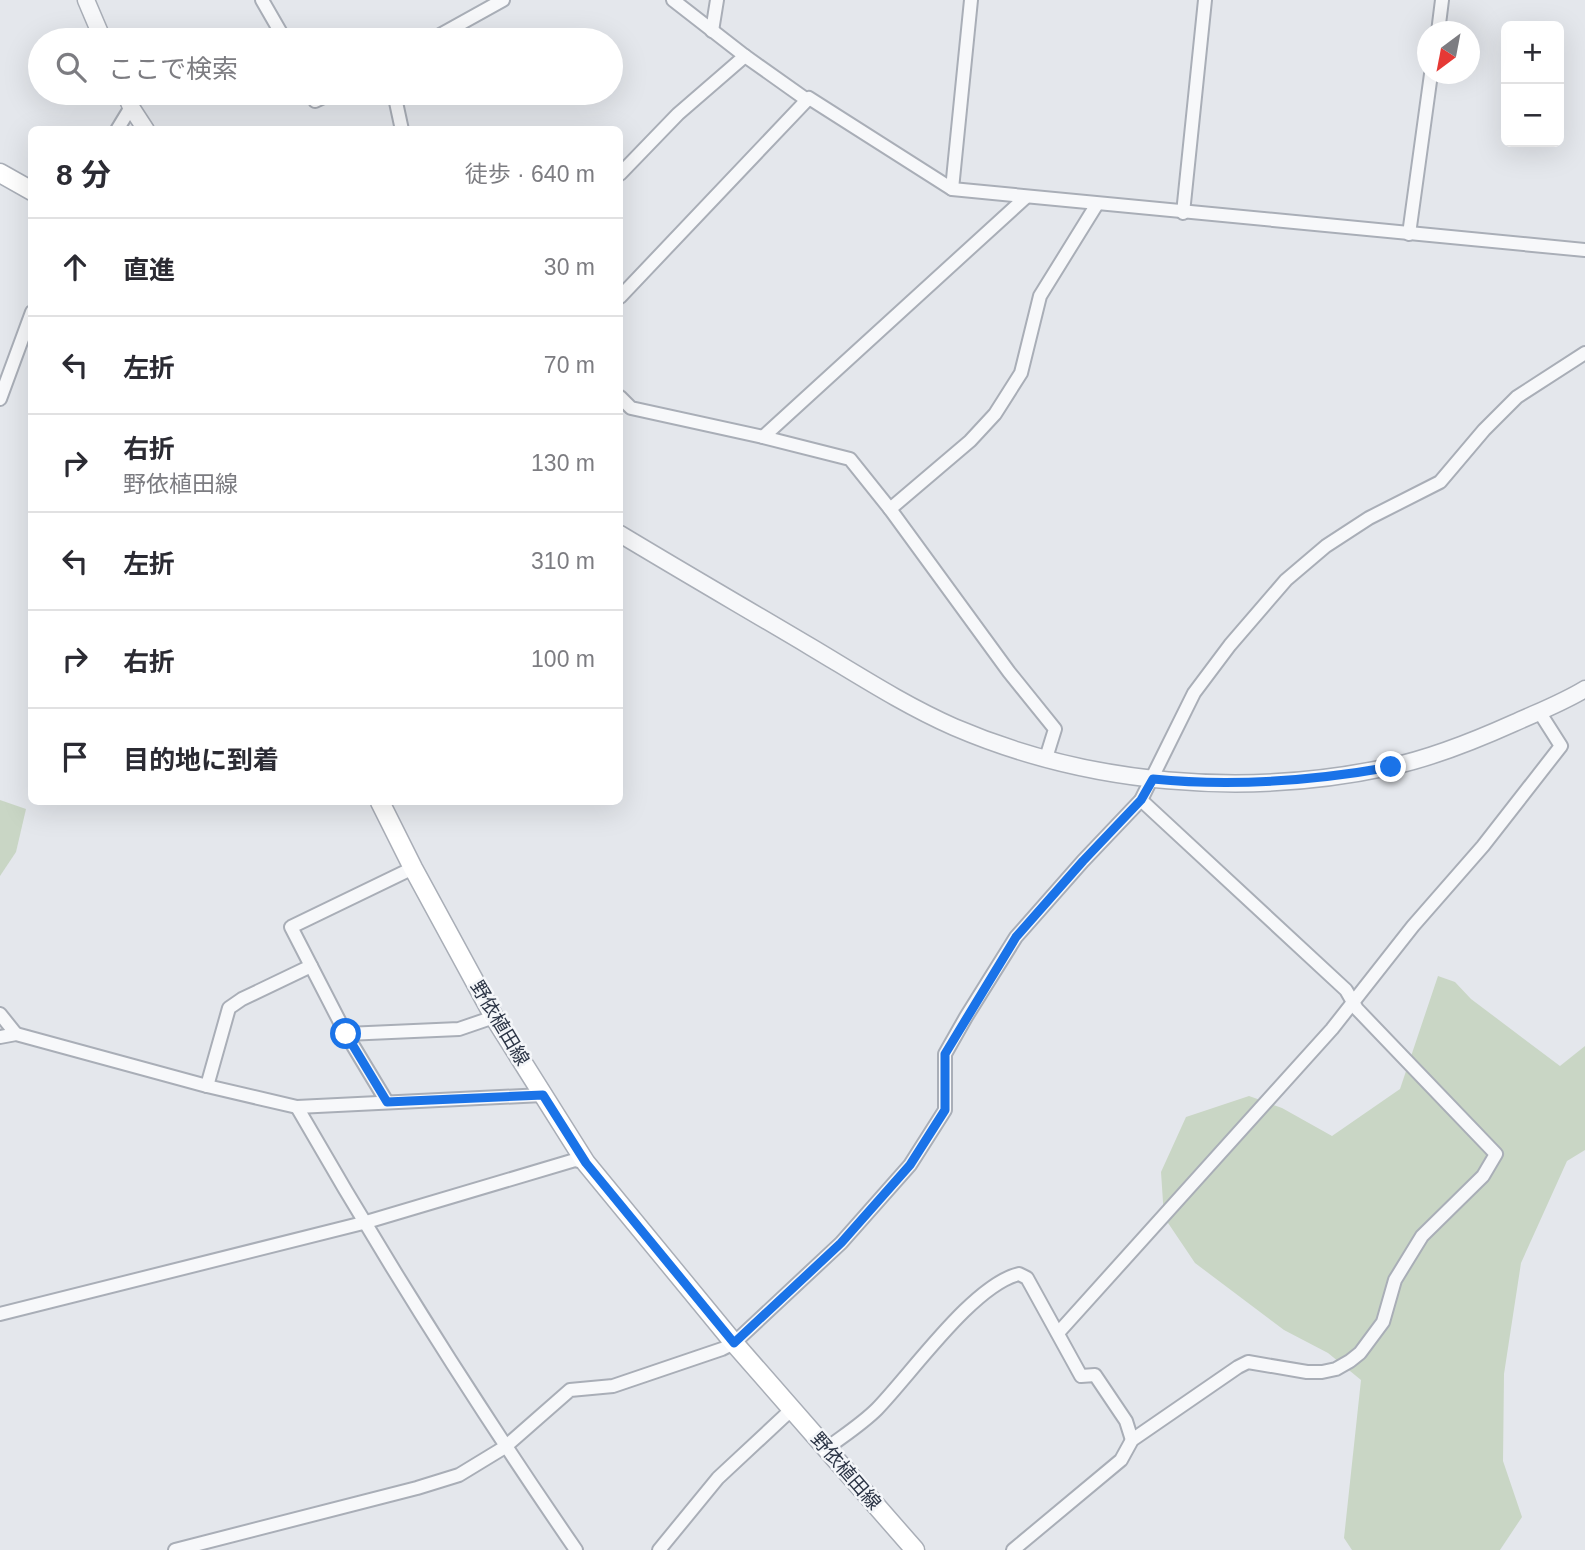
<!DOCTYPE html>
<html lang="ja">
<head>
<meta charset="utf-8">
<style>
  :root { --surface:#fff; --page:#f2f2f3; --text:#2b2b33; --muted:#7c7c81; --line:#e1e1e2 }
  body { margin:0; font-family:Arial,"Noto Sans JP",sans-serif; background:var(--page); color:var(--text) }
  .controls { position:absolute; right:21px; top:21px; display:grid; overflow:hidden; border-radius:10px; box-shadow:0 7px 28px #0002 }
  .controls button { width:63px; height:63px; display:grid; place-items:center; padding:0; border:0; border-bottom:2px solid var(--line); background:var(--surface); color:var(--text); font:35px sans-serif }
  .compass { position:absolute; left:1417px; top:21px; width:63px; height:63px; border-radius:50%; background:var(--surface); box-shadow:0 7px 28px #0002; rotate:212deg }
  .stop { position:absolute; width:21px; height:21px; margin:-16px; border:5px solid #1a73e8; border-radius:50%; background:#fff }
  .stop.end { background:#1a73e8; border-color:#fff; box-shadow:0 2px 7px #0008 }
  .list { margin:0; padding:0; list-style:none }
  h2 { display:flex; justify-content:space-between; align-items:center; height:91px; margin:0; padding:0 28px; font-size:30px }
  h2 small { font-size:23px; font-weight:400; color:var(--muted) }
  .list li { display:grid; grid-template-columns:46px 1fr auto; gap:21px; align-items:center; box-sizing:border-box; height:98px; padding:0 28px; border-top:2px solid var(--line) }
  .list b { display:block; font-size:26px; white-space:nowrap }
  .list p { margin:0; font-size:23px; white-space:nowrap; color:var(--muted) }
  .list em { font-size:23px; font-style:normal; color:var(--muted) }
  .icon { flex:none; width:38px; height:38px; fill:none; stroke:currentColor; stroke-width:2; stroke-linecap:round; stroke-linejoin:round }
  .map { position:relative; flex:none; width:1585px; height:1550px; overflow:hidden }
  .search { position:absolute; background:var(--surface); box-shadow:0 7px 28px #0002; left:28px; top:28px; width:595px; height:77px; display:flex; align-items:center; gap:18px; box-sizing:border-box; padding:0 24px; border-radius:38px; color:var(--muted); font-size:26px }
  .panel { position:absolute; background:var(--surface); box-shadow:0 7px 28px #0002; left:28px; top:126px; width:595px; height:679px; border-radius:10px }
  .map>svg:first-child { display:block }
  .green { fill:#c9d6c5 }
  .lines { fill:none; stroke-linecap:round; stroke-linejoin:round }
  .minor-casing { stroke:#a9aeb7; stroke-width:16 }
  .tertiary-casing { stroke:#a9aeb7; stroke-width:19 }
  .secondary-casing { stroke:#a9aeb7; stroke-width:21 }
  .minor { stroke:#f7f8fa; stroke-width:12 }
  .tertiary { stroke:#f7f8fa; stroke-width:16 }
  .secondary { stroke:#fff; stroke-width:18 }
  .route { stroke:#1a73e8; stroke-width:9 }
  .labels { text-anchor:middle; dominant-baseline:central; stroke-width:5; stroke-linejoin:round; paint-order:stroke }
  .street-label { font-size:19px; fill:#2b3445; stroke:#f4f6f9 }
</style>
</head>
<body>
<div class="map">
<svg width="1585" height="1550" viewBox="0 0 1585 1550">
  <rect width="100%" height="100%" fill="#e4e7ec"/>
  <g class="green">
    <polygon points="0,800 26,809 16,852 0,876"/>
    <polygon points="1438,976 1455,982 1471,999 1560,1066 1585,1046 1585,1150 1567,1161 1521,1263 1504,1374 1503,1461 1522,1517 1500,1550 1352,1550 1344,1538 1361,1380 1328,1353 1284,1330 1195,1263 1164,1217 1161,1172 1186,1117 1249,1096 1282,1108 1332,1136 1400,1089"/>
  </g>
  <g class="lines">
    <defs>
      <g id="minor">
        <polyline points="262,0 285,40"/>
        <polyline points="673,0 745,56 807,100 809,98 952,189 1585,250"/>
        <polyline points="712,31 717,0"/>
        <polyline points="1438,32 1442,0"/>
        <polyline points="431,40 503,0"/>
        <polyline points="311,93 315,101 332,93"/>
        <polyline points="394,93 402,130"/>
        <polyline points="117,130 131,107"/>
        <polyline points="620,174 678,114 745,56"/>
        <polyline points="952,189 971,0"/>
        <polyline points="1183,213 1205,0"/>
        <polyline points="1409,234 1431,74"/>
        <polyline points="620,297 807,100"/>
        <polyline points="620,397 631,408 763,437 850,459 890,509 1009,672 1055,729 1046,758"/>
        <polyline points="0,399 32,312"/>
        <polyline points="763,437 1026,197"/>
        <polyline points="890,509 970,441 995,414 1021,373 1040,296 1097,204"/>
        <polyline points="0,1014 16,1034"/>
        <polyline points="346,1034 459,1029 494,1017"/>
        <polyline points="0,1037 16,1034 207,1086 297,1107 543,1095"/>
        <polyline points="207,1086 229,1008 242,999 311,966"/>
        <polyline points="387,1102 346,1034 291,927 413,868"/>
        <path d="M 297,1107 C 384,1259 477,1406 576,1550"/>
        <polyline points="0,1314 363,1223 575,1160 586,1163"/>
        <polyline points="1058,1333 1332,1029 1413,926 1483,846 1561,746 1540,713"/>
        <path d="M 826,1449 C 843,1436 862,1424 877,1409 C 912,1373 973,1285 1019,1274 L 1027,1278 L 1081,1376 L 1095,1375 L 1126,1421 L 1132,1440"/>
        <polyline points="175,1550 417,1488 459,1475 505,1447 570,1390 613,1386 722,1349 734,1343 841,1243 910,1165 945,1110 945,1054 966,1017 1016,937 1083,861 1141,800 1194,693 1230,645 1286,580 1326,546 1369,518 1440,482 1484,430 1517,397 1585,353"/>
        <polyline points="659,1550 718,1478 792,1409"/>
        <polyline points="1013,1550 1121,1460 1132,1440 1238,1367 1248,1362 1307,1372 1322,1372 1336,1369 1350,1361 1360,1353 1383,1322 1395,1280 1422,1236 1483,1176 1496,1154 1357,1009 1346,990 1141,800"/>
      </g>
      <g id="tertiary">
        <polyline points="86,0 103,40"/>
        <polyline points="125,93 131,107 146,130"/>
        <path d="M 620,534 C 683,572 747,609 811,647 C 858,675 904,705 954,727 C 1089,785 1245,798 1389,767 C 1432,758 1474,741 1514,723 C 1538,712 1562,703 1585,689"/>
      </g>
      <g id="secondary">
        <polyline points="0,173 32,191"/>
        <polyline points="380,802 413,868 494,1017 586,1163 734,1343 915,1550"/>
      </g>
    </defs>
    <use href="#minor" class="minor-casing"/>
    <use href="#tertiary" class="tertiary-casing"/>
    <use href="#secondary" class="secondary-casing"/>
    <use href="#minor" class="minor"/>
    <use href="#tertiary" class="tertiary"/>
    <use href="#secondary" class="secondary"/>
  </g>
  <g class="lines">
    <path class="route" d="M 346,1034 L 387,1102 L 543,1095 L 586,1163 L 734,1343 L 841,1243 L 910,1165 L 945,1110 L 945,1054 L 1016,937 L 1083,861 L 1141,800 L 1153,779 C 1233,787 1312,781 1391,767"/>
  </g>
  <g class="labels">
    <g class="street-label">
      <text transform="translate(500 1023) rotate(59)">野依植田線</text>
      <text transform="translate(846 1471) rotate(49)">野依植田線</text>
    </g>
  </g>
</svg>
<div class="controls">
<button>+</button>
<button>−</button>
</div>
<svg class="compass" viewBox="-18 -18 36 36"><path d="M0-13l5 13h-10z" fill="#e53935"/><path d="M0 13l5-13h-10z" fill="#7c7c81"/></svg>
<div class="stop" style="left:346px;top:1034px"></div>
<div class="stop end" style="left:1391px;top:767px"></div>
<div class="search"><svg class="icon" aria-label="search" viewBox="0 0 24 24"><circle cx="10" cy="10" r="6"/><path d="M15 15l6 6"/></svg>ここで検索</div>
<section class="panel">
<h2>8 分<small>徒歩 · 640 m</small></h2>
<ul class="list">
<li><svg class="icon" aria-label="ahead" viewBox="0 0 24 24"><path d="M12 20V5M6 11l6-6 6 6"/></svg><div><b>直進</b></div><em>30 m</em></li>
<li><svg class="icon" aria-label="left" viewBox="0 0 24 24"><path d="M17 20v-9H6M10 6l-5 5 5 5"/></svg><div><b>左折</b></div><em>70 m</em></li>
<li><svg class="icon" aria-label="right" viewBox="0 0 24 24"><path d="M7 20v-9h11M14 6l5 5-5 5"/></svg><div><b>右折</b><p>野依植田線</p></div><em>130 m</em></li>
<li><svg class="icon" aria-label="left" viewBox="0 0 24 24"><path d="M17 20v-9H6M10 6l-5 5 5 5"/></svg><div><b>左折</b></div><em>310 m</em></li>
<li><svg class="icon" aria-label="right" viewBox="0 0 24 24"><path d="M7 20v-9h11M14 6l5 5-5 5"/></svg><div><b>右折</b></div><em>100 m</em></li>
<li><svg class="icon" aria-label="arrive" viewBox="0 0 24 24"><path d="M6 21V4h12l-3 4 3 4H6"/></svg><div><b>目的地に到着</b></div></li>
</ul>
</section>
</div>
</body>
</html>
